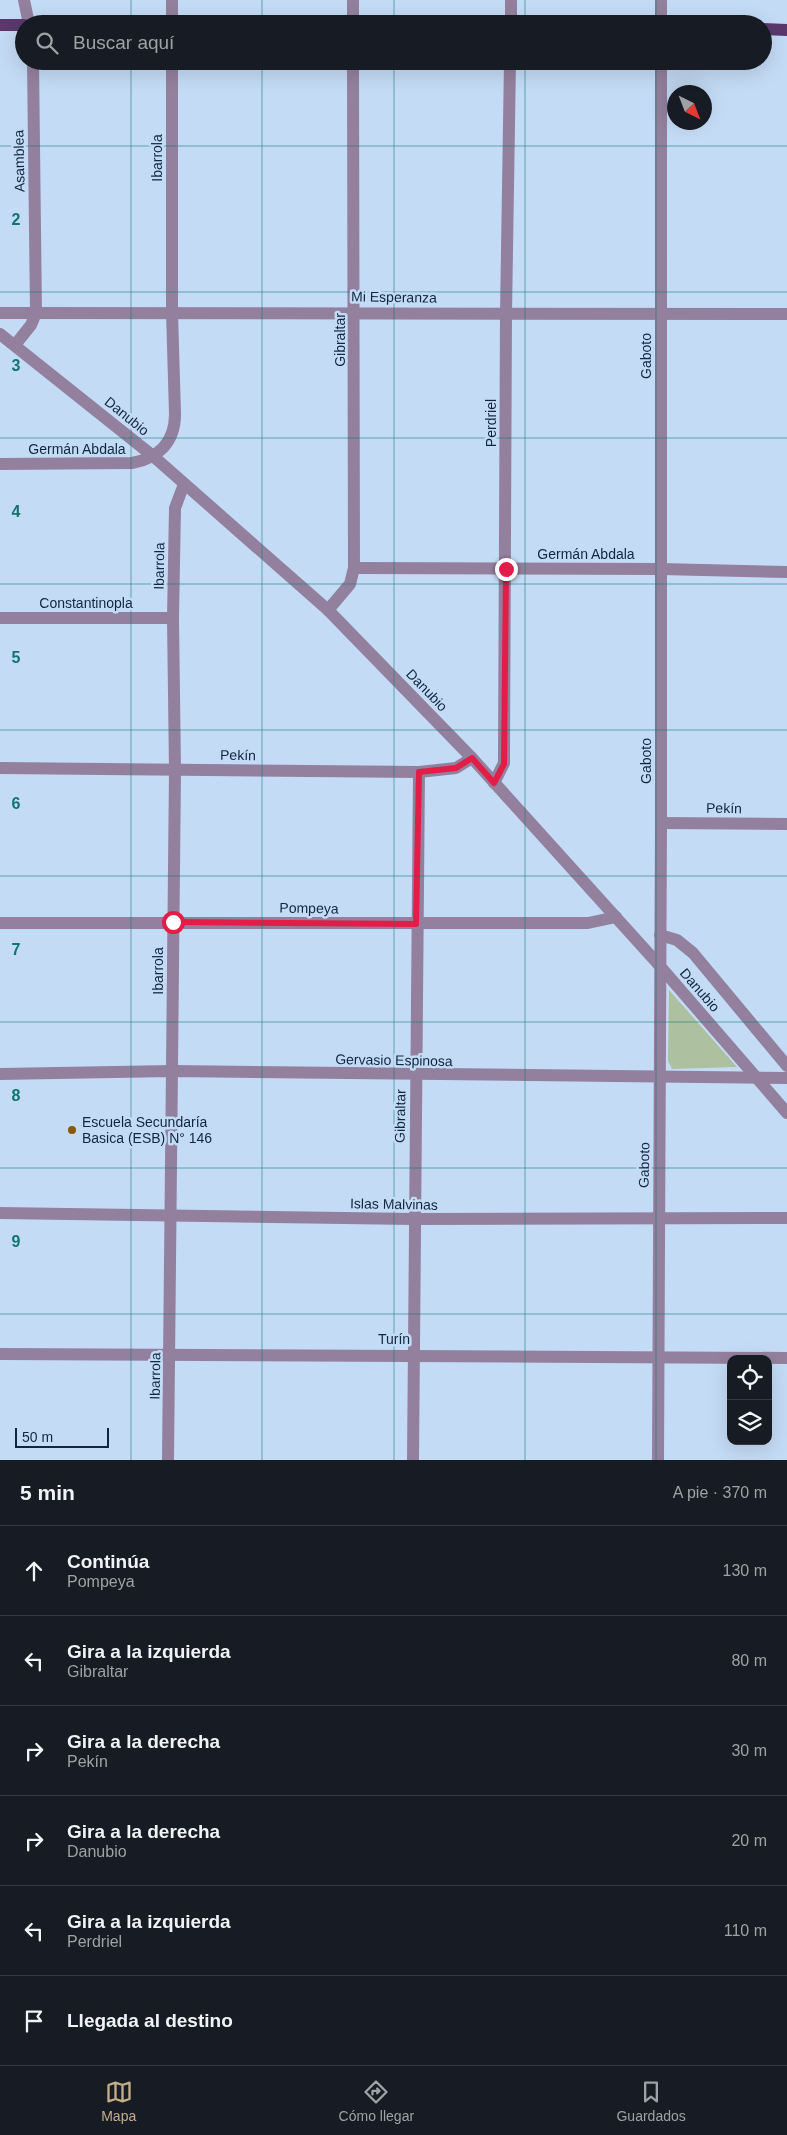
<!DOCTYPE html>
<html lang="es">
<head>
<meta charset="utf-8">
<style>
  :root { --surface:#171b24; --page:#20242c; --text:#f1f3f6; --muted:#9ea1a6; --line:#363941; --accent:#c2ae87 }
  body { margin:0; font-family:Helvetica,sans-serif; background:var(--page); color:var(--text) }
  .controls { position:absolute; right:15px; bottom:15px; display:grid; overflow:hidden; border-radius:10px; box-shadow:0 5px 20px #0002 }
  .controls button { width:45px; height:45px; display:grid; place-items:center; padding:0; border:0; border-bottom:1px solid var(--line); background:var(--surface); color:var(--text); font:25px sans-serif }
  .compass { position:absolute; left:667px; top:85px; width:45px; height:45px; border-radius:50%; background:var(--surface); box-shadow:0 5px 20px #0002; rotate:138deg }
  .scale { position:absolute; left:15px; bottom:12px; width:94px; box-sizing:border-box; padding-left:5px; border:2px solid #112740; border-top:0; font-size:14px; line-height:18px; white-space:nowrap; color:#112740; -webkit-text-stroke:4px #c4dbf5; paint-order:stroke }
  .stop { position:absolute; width:15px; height:15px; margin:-11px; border:4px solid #e11d48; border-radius:50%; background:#fff }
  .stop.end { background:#e11d48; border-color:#fff; box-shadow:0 1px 5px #0008 }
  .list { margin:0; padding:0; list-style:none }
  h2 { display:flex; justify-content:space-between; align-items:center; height:65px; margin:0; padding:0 20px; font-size:21px }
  h2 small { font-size:16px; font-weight:400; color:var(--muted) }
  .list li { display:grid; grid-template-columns:32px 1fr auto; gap:15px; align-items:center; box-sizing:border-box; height:90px; padding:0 20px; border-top:1px solid var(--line) }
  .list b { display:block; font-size:19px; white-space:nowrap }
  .list p { margin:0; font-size:16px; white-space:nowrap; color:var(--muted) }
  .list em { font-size:16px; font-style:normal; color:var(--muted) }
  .icon { flex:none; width:28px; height:28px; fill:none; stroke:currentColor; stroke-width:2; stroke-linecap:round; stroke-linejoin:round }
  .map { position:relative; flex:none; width:787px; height:1460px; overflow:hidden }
  .search { position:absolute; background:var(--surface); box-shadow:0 5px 20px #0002; left:15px; right:15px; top:15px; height:55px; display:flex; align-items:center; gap:12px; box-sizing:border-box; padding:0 18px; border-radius:28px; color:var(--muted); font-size:19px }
  .sheet { height:605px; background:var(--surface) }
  nav { display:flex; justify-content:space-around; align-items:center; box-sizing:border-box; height:70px; border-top:1px solid var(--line); background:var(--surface); font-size:14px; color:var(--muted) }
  nav a { display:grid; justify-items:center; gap:2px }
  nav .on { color:var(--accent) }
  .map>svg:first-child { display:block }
  .green { fill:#adc1a0 }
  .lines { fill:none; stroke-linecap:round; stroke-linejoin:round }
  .minor { stroke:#93809e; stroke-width:12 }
  .major { stroke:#5a386c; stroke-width:12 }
  .route { stroke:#e11d48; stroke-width:6 }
  .grid { fill:none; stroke:#0f766e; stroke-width:1; stroke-opacity:0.55 }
  .poi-dot { fill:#895900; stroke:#c4dbf5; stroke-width:2 }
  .labels { text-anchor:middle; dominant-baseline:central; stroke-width:5; stroke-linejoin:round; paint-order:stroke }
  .street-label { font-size:14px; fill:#112740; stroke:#c4dbf5 }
  .poi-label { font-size:14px; fill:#112740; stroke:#c4dbf5; text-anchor:start }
  .grid-label { font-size:16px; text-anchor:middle; font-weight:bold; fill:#0f766e; stroke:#c4dbf5; stroke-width:5; stroke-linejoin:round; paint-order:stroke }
</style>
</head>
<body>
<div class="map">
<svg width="787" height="1460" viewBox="0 0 787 1460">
  <rect width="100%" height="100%" fill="#c4dbf5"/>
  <polygon class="green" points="669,990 737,1067 672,1069 668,1061"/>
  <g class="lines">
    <g class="minor">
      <polyline points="24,0 29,24"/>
      <polyline points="172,0 172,24"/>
      <polyline points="353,0 353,24"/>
      <polyline points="511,0 511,24"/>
      <polyline points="661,24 661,0"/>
      <polyline points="0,313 787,314"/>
      <polyline points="0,334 153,456 328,610 472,758 659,965 787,1113"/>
      <polyline points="15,345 31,325 36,313 33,61"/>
      <path d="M 0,464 L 132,463 C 159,458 175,442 175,414 L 172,312 L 172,61"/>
      <polyline points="354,568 661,569 787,572"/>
      <polyline points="328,610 350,584 354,568 353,61"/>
      <polyline points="0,618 173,618"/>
      <polyline points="0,768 419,772 456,768 472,758"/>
      <polyline points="494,783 504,763 504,754 506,314 510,61"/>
      <polyline points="661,823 787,824"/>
      <polyline points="0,923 588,923 616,917"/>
      <polyline points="660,935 677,940 693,953 787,1066"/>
      <polyline points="0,1074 172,1071 787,1078"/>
      <polyline points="0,1213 414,1219 787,1218"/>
      <polyline points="0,1354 787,1358"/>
      <polyline points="168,1460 175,770 173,618 175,508 184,484"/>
      <polyline points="413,1460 419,772"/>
      <polyline points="658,1460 661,823 661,61"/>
    </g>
    <g class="major">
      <polyline points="0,25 24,25"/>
      <polyline points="763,29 787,30"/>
    </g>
  </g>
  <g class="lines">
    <polyline class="route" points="173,922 416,924 419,772 456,768 472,758 494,783 504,764 506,569"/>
  </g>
  <path class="grid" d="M 131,0 L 131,24M 262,0 L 262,24M 394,0 L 394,24M 525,0 L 525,24M 656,0 L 656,24M 131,61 L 131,1460M 262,61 L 262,1460M 394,61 L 394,1460M 525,61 L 525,1460M 656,61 L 656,1460M 0,146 L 787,146M 0,292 L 787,292M 0,438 L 787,438M 0,584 L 787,584M 0,730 L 787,730M 0,876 L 787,876M 0,1022 L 787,1022M 0,1168 L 787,1168M 0,1314 L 787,1314"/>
  <circle class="poi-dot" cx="72" cy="1130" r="5"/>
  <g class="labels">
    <g class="street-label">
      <text transform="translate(157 158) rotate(-90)">Ibarrola</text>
      <text transform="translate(19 161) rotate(-91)">Asamblea</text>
      <text transform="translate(394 297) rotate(1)">Mi Esperanza</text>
      <text transform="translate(340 340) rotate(-90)">Gibraltar</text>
      <text transform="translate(646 356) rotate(-90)">Gaboto</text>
      <text transform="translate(127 416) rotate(39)">Danubio</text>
      <text transform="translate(491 423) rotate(-90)">Perdriel</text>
      <text x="77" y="449">Germán Abdala</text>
      <text x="586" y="554">Germán Abdala</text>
      <text transform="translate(159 566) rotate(-89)">Ibarrola</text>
      <text x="86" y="603">Constantinopla</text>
      <text transform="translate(427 690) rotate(46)">Danubio</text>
      <text transform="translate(238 755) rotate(1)">Pekín</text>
      <text transform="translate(646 761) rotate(-90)">Gaboto</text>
      <text transform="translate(724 808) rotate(1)">Pekín</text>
      <text transform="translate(309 908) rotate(1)">Pompeya</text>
      <text transform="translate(158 971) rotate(-90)">Ibarrola</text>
      <text transform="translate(700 990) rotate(49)">Danubio</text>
      <text transform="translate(394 1060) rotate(1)">Gervasio Espinosa</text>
      <text transform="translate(400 1116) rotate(-89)">Gibraltar</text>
      <text transform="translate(644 1165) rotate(-89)">Gaboto</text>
      <text transform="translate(394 1204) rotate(1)">Islas Malvinas</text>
      <text x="394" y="1339">Turín</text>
      <text transform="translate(155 1376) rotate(-89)">Ibarrola</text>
    </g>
    <g class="poi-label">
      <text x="82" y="1122">Escuela Secundaría<tspan x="82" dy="16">Basica (ESB) N° 146</tspan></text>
    </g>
  </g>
  <g class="grid-label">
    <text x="16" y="225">2</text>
    <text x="16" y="371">3</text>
    <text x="16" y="517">4</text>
    <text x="16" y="663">5</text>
    <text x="16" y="809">6</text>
    <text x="16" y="955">7</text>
    <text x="16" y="1101">8</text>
    <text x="16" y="1247">9</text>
  </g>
</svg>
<div class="controls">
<button><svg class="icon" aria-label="locate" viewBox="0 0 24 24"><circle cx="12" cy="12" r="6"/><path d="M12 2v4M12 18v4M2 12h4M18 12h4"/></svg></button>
<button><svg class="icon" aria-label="layers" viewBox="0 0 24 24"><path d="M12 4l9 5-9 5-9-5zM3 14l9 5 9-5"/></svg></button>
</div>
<svg class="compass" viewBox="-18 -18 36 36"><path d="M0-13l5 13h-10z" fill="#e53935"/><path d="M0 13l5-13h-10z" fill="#9ea1a6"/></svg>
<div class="scale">50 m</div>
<div class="stop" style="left:173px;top:922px"></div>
<div class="stop end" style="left:506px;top:569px"></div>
<div class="search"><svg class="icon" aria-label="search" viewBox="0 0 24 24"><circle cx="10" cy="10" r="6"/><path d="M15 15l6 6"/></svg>Buscar aquí</div>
</div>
<section class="sheet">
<h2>5 min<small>A pie · 370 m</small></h2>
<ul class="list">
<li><svg class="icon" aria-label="ahead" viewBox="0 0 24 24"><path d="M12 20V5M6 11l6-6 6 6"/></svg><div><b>Continúa</b><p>Pompeya</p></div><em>130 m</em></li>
<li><svg class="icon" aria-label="left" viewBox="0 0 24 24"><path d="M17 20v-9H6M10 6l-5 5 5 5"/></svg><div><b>Gira a la izquierda</b><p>Gibraltar</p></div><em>80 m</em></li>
<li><svg class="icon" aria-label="right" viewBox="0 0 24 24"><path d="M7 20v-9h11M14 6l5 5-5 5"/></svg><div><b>Gira a la derecha</b><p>Pekín</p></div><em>30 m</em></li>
<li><svg class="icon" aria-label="right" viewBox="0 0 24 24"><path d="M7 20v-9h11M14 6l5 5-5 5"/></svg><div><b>Gira a la derecha</b><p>Danubio</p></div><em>20 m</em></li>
<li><svg class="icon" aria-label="left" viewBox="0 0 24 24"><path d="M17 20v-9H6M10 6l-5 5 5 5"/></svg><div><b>Gira a la izquierda</b><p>Perdriel</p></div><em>110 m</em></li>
<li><svg class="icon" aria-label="arrive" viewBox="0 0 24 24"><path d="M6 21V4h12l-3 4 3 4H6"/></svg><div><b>Llegada al destino</b></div></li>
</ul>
</section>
<nav>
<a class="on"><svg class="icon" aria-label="map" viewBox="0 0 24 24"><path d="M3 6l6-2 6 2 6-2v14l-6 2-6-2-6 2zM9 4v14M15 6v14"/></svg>Mapa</a>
<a><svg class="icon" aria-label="directions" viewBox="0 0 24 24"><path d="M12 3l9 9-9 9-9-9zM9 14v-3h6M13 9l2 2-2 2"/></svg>Cómo llegar</a>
<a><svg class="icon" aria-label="saved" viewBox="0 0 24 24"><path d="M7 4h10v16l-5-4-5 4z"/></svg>Guardados</a>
</nav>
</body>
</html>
